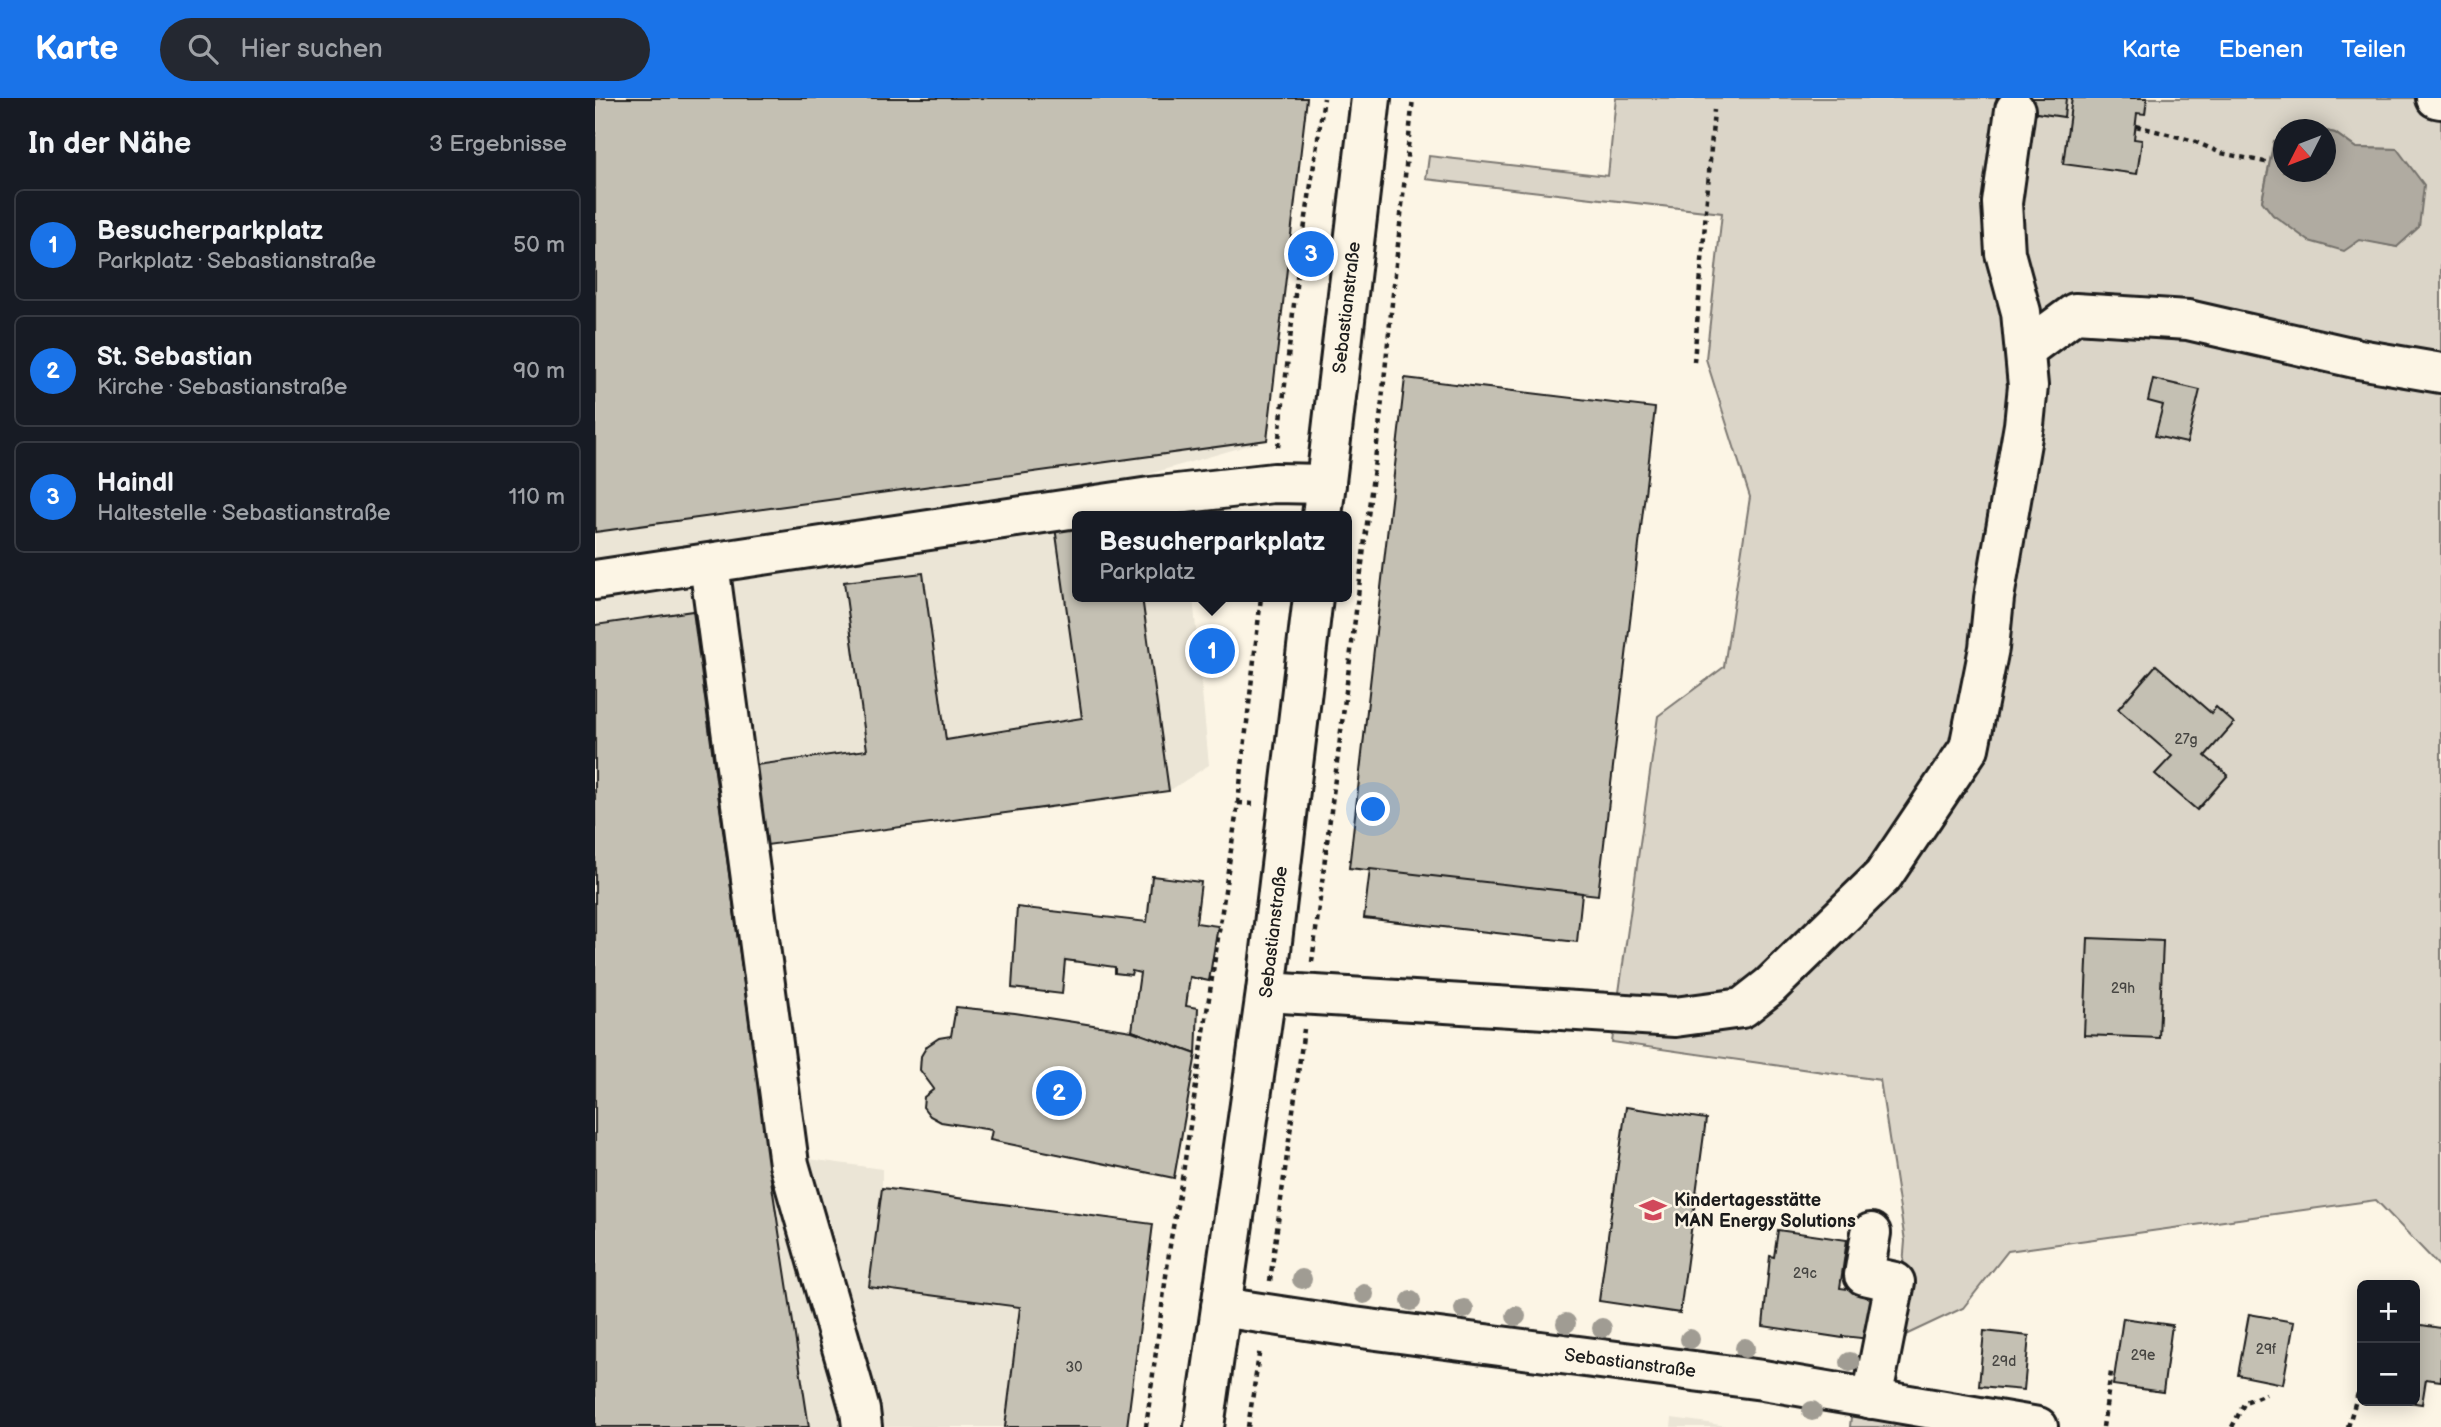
<!DOCTYPE html>
<html lang="de">
<head>
<meta charset="utf-8">
<style>
  :root { --surface:#171b24; --page:#242831; --text:#f1f3f6; --muted:#9ea1a6; --line:#363941; --accent:#1a73e8 }
  body { margin:0; font-family:"Balsamiq Sans",sans-serif; background:var(--page); color:var(--text) }
  .controls { position:absolute; right:21px; bottom:21px; display:grid; overflow:hidden; border-radius:10px; box-shadow:0 4px 18px #0003 }
  .controls button { width:63px; height:63px; display:grid; place-items:center; padding:0; border:0; border-bottom:2px solid var(--line); background:var(--surface); color:var(--text); font:35px sans-serif }
  .compass { position:absolute; left:1678px; top:21px; width:63px; height:63px; border-radius:50%; background:var(--surface); box-shadow:0 4px 18px #0003; rotate:228deg }
  .you { position:absolute; left:779px; top:712px; width:24px; height:24px; margin:-18px; border:5px solid #fff; border-radius:50%; background:#1a73e8; box-shadow:0 0 0 10px #1a73e833 }
  .badge { display:grid; place-items:center; width:46px; height:46px; border-radius:50%; background:var(--accent); color:#fff; font-size:23px; font-weight:700 }
  .pin { position:absolute; translate:-50% -50%; border:4px solid #fff; box-shadow:0 2px 7px #0006 }
  .popup { position:absolute; left:477px; top:413px; width:280px; height:91px; box-sizing:border-box; display:grid; place-content:center; border-radius:10px; background:var(--surface); filter:drop-shadow(0 2px 5px #0005); font-size:23px; white-space:nowrap; color:var(--muted) }
  .popup b { font-size:26px; color:var(--text) }
  .popup::after { content:''; position:absolute; left:50%; top:100%; margin-left:-14px; border:14px solid transparent; border-top-color:var(--surface) }
  .list { margin:0; padding:0; list-style:none }
  h2 { display:flex; justify-content:space-between; align-items:center; height:91px; margin:0; padding:0 28px; font-size:30px }
  h2 small { font-size:23px; font-weight:400; color:var(--muted) }
  .list li { display:grid; grid-template-columns:46px 1fr auto; gap:21px; align-items:center; box-sizing:border-box; height:112px; margin:0 14px 14px; padding:0 14px; border:2px solid var(--line); border-radius:10px }
  .list b { display:block; font-size:26px; white-space:nowrap }
  .list p { margin:0; font-size:23px; white-space:nowrap; color:var(--muted) }
  .list em { font-size:23px; font-style:normal; color:var(--muted) }
  .icon { flex:none; width:38px; height:38px; fill:none; stroke:currentColor; stroke-width:2; stroke-linecap:round; stroke-linejoin:round }
  .map { position:relative; flex:none; width:1846px; height:1329px; overflow:hidden }
  header { display:flex; align-items:center; gap:42px; box-sizing:border-box; height:98px; padding:0 35px; background:var(--accent); color:#fff }
  header strong { font-size:33px }
  nav { display:flex; gap:38px; margin-inline-start:auto; font-size:24px }
  .search { width:490px; height:63px; background:var(--page); display:flex; align-items:center; gap:18px; box-sizing:border-box; padding:0 24px; border-radius:38px; color:var(--muted); font-size:26px }
  main { display:flex }
  aside { flex:1; background:var(--surface) }
  .map>svg:first-child { display:block }
  .built { fill:#ebe5d6 }
  .green { fill:#dbd5c8; stroke:#7c7872; stroke-width:2; fill-rule:evenodd }
  .water { fill:#b0aba1; stroke:#75726c; stroke-width:2 }
  .building { fill:#c4c0b3; stroke:#1c1c1c; stroke-width:2 }
  .lines { fill:none; stroke-linecap:round; stroke-linejoin:round }
  .minor-casing { stroke:#1c1c1c; stroke-width:44 }
  .major-casing { stroke:#1c1c1c; stroke-width:44 }
  .path { stroke:#1c1c1c; stroke-width:4.5; stroke-dasharray:5 5; stroke-linecap:butt }
  .minor { stroke:#fcf5e5; stroke-width:38 }
  .major { stroke:#fcf5e5; stroke-width:38 }
  .tree { fill:#a09c93 }
  .labels { text-anchor:middle; dominant-baseline:central; stroke-width:5; stroke-linejoin:round; paint-order:stroke }
  .number-label { font-size:14px; fill:#464542 }
  .street-label { font-size:18px; fill:#1c1c1c; stroke:#fcf5e5 }
  .poi-label { font-size:18px; font-weight:bold; fill:#1c1c1c; stroke:#fcf5e5; text-anchor:start }
</style>
</head>
<body>
<header>
<strong>Karte</strong>
<div class="search"><svg class="icon" aria-label="search" viewBox="0 0 24 24"><circle cx="10" cy="10" r="6"/><path d="M15 15l6 6"/></svg>Hier suchen</div>
<nav><a>Karte</a><a>Ebenen</a><a>Teilen</a></nav>
</header>
<main>
<aside>
<h2>In der Nähe<small>3 Ergebnisse</small></h2>
<ul class="list">
<li><span class="badge">1</span><div><b>Besucherparkplatz</b><p>Parkplatz · Sebastianstraße</p></div><em>50 m</em></li>
<li><span class="badge">2</span><div><b>St. Sebastian</b><p>Kirche · Sebastianstraße</p></div><em>90 m</em></li>
<li><span class="badge">3</span><div><b>Haindl</b><p>Haltestelle · Sebastianstraße</p></div><em>110 m</em></li>
</ul>
</aside>
<div class="map">
<svg width="1846" height="1329" viewBox="0 0 1846 1329">
  <rect width="100%" height="100%" fill="#fcf5e5"/>
  <filter id="ink" filterUnits="userSpaceOnUse"><feTurbulence type="fractalNoise" baseFrequency=".0143" numOctaves="2"/><feDisplacementMap in="SourceGraphic" scale="14" xChannelSelector="R" yChannelSelector="G"/><feConvolveMatrix kernelMatrix="1 2 1 2 8 2 1 2 1" color-interpolation-filters="sRGB"/></filter>
  <g filter="url(#ink)">
    <g class="built">
      <polygon points="0,0 712,0 672,342 554,376 555,399 589,418 482,418 482,499 598,499 614,667 574,693 172,748 207,1060 287,1071 287,1091 558,1126 532,1329 0,1329"/>
      <polygon points="1077,1320 1113,1325 1137,1329 1076,1329"/>
    </g>
    <g class="green">
      <path d="M 1021,0 L 1846,0 L 1846,1170 L 1781,1102 L 1413,1153 L 1368,1210 L 1302,1241 L 1310,1143 L 1285,982 L 1017,944 L 1063,618 L 1129,569 L 1155,399 L 1111,261 L 1127,115 L 831,81 L 834,58 L 1013,78 ZM 1708,31 L 1730,32 L 1731,33 L 1740,35 L 1761,50 L 1802,51 L 1802,149 L 1692,125 L 1678,117 L 1667,103 L 1679,43 L 1688,40 L 1688,32 Z"/>
      <polygon points="1257,1308 1335,1329 1255,1329"/>
    </g>
    <polygon class="water" points="1731,33 1740,35 1761,50 1802,51 1829,87 1824,129 1802,149 1765,142 1749,153 1714,143 1678,117 1667,103 1679,43 1688,40 1688,74 1730,74"/>
    <g class="building">
      <polygon points="7,0 712,0 672,342 0,434 0,1"/>
      <polygon points="1402,0 1471,0 1469,19 1401,9"/>
      <polygon points="1477,0 1552,0 1550,16 1542,15 1539,41 1547,42 1542,76 1468,66"/>
      <polygon points="810,280 1060,310 1003,797 754,770"/>
      <polygon points="1558,281 1605,292 1592,345 1560,338 1568,307 1553,303"/>
      <polygon points="482,426 482,499 547,499 574,693 172,747 161,667 272,652 249,484 328,475 351,642 487,620 460,429"/>
      <polygon points="98,513 175,1075 214,1329 0,1329 0,527"/>
      <polygon points="1561,567 1616,615 1621,609 1639,625 1610,658 1633,677 1602,712 1560,676 1577,658 1523,611"/>
      <polygon points="775,771 987,795 982,844 769,820"/>
      <polygon points="557,778 606,784 601,825 623,828 614,883 595,879 591,908 603,910 601,956 537,933 545,875 537,873 536,877 520,875 520,869 470,862 467,896 417,890 422,809 552,824"/>
      <polygon points="1493,840 1568,843 1564,940 1489,937"/>
      <polygon points="361,909 420,915 537,933 601,956 579,1080 395,1042 397,1032 346,1024 335,1018 328,1009 329,999 339,991 325,972 326,958 332,948 344,940 356,938"/>
      <polygon points="1031,1009 1111,1021 1085,1215 1004,1203"/>
      <polygon points="287,1090 558,1126 532,1329 410,1329 425,1209 274,1189"/>
      <polygon points="1183,1132 1252,1142 1245,1190 1281,1195 1275,1241 1248,1238 1248,1240 1168,1228 1175,1158 1179,1159"/>
      <polygon points="1654,1216 1699,1224 1688,1286 1643,1277"/>
      <polygon points="1528,1220 1577,1227 1568,1294 1518,1287"/>
      <polygon points="1820,1226 1846,1230 1846,1283 1831,1281 1827,1306 1807,1303 1820,1303"/>
      <polygon points="1389,1233 1434,1238 1429,1292 1384,1288"/>
    </g>
    <g class="lines">
      <defs>
        <g id="minor">
          <polyline points="1841,0 1846,1"/>
          <polyline points="1430,252 1480,215 1593,222 1764,261 1846,275"/>
          <polyline points="114,466 194,1066 265,1312 267,1329"/>
          <polyline points="0,482 555,399 679,385 731,386"/>
          <polyline points="671,894 1080,919 1147,910 1175,888 1288,778 1374,650 1394,550 1399,500 1429,327 1433,288 1426,214 1410,155 1407,105 1420,12"/>
          <polyline points="1276,1135 1269,1177 1300,1184 1277,1301"/>
          <path id="s1" d="M 626,1209 L 751,1228 L 1168,1282 L 1443,1329"/>
        </g>
        <g id="major">
          <path id="s2" d="M 727,418 L 776,0"/>
          <path id="s3" d="M 609,1329 L 671,894 L 718,499"/>
        </g>
      </defs>
      <use href="#minor" class="minor-casing"/>
      <use href="#major" class="major-casing"/>
      <g class="path">
        <polyline points="1541,28 1596,42 1626,55 1675,65"/>
        <polyline points="1099,264 1119,12"/>
        <polyline points="683,349 702,179 729,0"/>
        <polyline points="643,705 660,706"/>
        <polyline points="717,864 785,322 818,0"/>
        <polyline points="675,1183 709,931"/>
        <polyline points="551,1329 576,1140 588,1075 643,705 666,499"/>
        <polyline points="653,1329 665,1250"/>
        <polyline points="1508,1329 1516,1274"/>
        <polyline points="1637,1329 1650,1304 1671,1296"/>
        <polyline points="1753,1329 1767,1282"/>
      </g>
      <use href="#minor" class="minor"/>
      <use href="#major" class="major"/>
    </g>
    <g class="tree">
      <circle cx="707" cy="1181" r="10"/>
      <circle cx="769" cy="1196" r="10"/>
      <circle cx="816" cy="1203" r="10"/>
      <circle cx="869" cy="1211" r="10"/>
      <circle cx="921" cy="1218" r="10"/>
      <circle cx="971" cy="1225" r="10"/>
      <circle cx="1007" cy="1230" r="10"/>
      <circle cx="1095" cy="1241" r="10"/>
      <circle cx="1150" cy="1250" r="10"/>
      <circle cx="1255" cy="1264" r="10"/>
      <circle cx="1217" cy="1313" r="10"/>
    </g>
  </g>
  <defs>
    <symbol id="school-bare" viewBox="-9 -9 18 18"><path d="M0-5L7-2L0 1L-7-2ZM-4 1L0 2.5L4 1V4Q0 6-4 4Z" fill="#d1495b" stroke="#fcf5e5" stroke-width="2.5" paint-order="stroke"/></symbol>
  </defs>
  <g fill-rule="evenodd">
    <use href="#school-bare" x="1039" y="1093" width="38" height="38"/>
  </g>
  <g class="labels">
    <g class="number-label">
      <text x="1591" y="641">27g</text>
      <text x="1528" y="890">29h</text>
      <text x="1210" y="1175">29c</text>
      <text x="1671" y="1251">29f</text>
      <text x="1548" y="1257">29e</text>
      <text x="1409" y="1263">29d</text>
      <text x="479" y="1269">30</text>
    </g>
    <g class="street-label">
      <text stroke="none"><textPath href="#s2" startOffset="210">Sebastianstraße</textPath></text>
      <text stroke="none"><textPath href="#s3" startOffset="500">Sebastianstraße</textPath></text>
      <text stroke="none"><textPath href="#s1" startOffset="413">Sebastianstraße</textPath></text>
    </g>
    <g class="poi-label">
      <text x="1079" y="1102">Kindertagesstätte<tspan x="1079" dy="21">MAN Energy Solutions</tspan></text>
    </g>
  </g>
</svg>
<div class="controls">
<button>+</button>
<button>−</button>
</div>
<svg class="compass" viewBox="-18 -18 36 36"><path d="M0-13l5 13h-10z" fill="#e53935"/><path d="M0 13l5-13h-10z" fill="#9ea1a6"/></svg>
<div class="you"></div>
<div class="pin badge" style="left:617px;top:553px">1</div>
<div class="popup"><b>Besucherparkplatz</b>Parkplatz</div>
<div class="pin badge" style="left:464px;top:995px">2</div>
<div class="pin badge" style="left:716px;top:156px">3</div>
</div>
</main>
</body>
</html>
